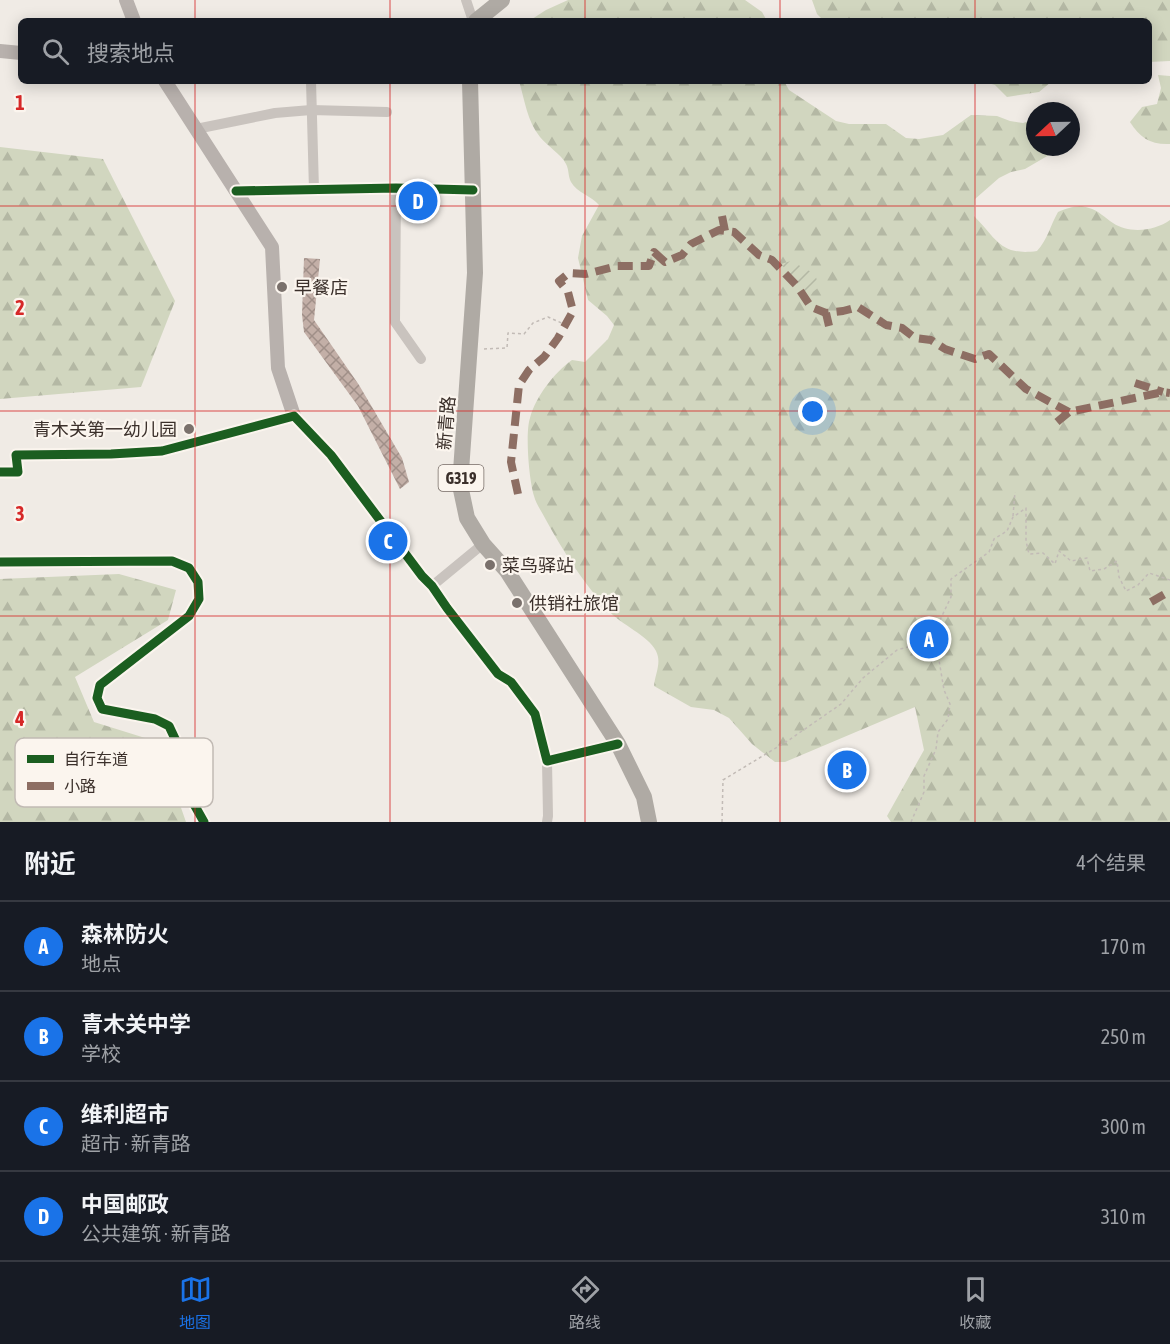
<!DOCTYPE html>
<html lang="zh">
<head>
<meta charset="utf-8">
<style>
  :root { --surface:#171b24; --page:#242831; --text:#f1f3f6; --muted:#9ea1a6; --line:#363941; --accent:#1a73e8 }
  body { margin:0; font-family:"Asap Condensed","Noto Sans SC",sans-serif; background:var(--page); color:var(--text) }
  .compass { position:absolute; left:1026px; top:102px; width:54px; height:54px; border-radius:50%; background:var(--surface); box-shadow:0 3px 15px #0003; rotate:248deg }
  .you { position:absolute; left:813px; top:412px; width:21px; height:21px; margin:-15px; border:4px solid #fff; border-radius:50%; background:#1a73e8; box-shadow:0 0 0 9px #1a73e833 }
  .badge { display:grid; place-items:center; width:39px; height:39px; border-radius:50%; background:var(--accent); color:#fff; font-size:20px; font-weight:700 }
  .pin { position:absolute; translate:-50% -50%; border:3px solid #fff; box-shadow:0 2px 6px #0006 }
  .list { margin:0; padding:0; list-style:none }
  h2 { display:flex; justify-content:space-between; align-items:center; height:78px; margin:0; padding:0 24px; font-size:26px }
  h2 small { font-size:20px; font-weight:400; color:var(--muted) }
  .list li { display:grid; grid-template-columns:39px 1fr auto; gap:18px; align-items:center; box-sizing:border-box; height:90px; padding:0 24px; border-top:2px solid var(--line) }
  .list b { display:block; font-size:22px; white-space:nowrap }
  .list p { margin:0; font-size:20px; white-space:nowrap; color:var(--muted) }
  .list em { font-size:20px; font-style:normal; color:var(--muted) }
  .icon { flex:none; width:33px; height:33px; fill:none; stroke:currentColor; stroke-width:2; stroke-linecap:round; stroke-linejoin:round }
  .map { position:relative; flex:none; width:1170px; height:822px; overflow:hidden }
  .search { position:absolute; background:var(--surface); box-shadow:0 3px 15px #0003; left:18px; right:18px; top:18px; height:66px; display:flex; align-items:center; gap:15px; box-sizing:border-box; padding:0 21px; border-radius:9px; color:var(--muted); font-size:22px }
  .sheet { height:438px; background:var(--surface) }
  nav { display:flex; justify-content:space-around; align-items:center; box-sizing:border-box; height:84px; border-top:2px solid var(--line); background:var(--surface); font-size:16px; color:var(--muted) }
  nav a { display:grid; justify-items:center; gap:3px }
  nav .on { color:var(--accent) }
  .map>svg:first-child { display:block }
  .forest { fill:url(#forest-firs) }
  .garden { fill:url(#garden-furrows) }
  .building { fill:url(#building-cross-hatch) }
  .lines { fill:none; stroke-linecap:round; stroke-linejoin:round }
  .path { stroke:#c2bbb6; stroke-width:1.5; stroke-dasharray:3 3; stroke-linecap:butt }
  .minor { stroke:#c9c3be; stroke-width:10 }
  .major { stroke:#b8b1ad; stroke-width:14 }
  .highway { stroke:#afaaa4; stroke-width:16 }
  .quiet { stroke:#8d6e63; stroke-width:8; stroke-dasharray:15 8; stroke-linecap:butt }
  .cycleway-casing { stroke:#fbf5ee; stroke-width:13 }
  .cycleway { stroke:#1b5e20; stroke-width:9 }
  .grid { fill:none; stroke:#d62828; stroke-width:1.5; stroke-opacity:0.55 }
  .poi-dot { fill:#7a716c; stroke:#fbf5ee; stroke-width:2 }
  .labels { text-anchor:middle; dominant-baseline:central; stroke-width:4.5; stroke-linejoin:round; paint-order:stroke }
  .shield { fill:#fbf5ee; stroke:#756b66; stroke-width:1.5 }
  .shield-label { font-size:16px; font-weight:bold; fill:#3b302b }
  .poi-label { font-size:18px; fill:#3b302b; stroke:#fbf5ee; text-anchor:start }
  .street-label { font-size:18px; fill:#3b302b; stroke:#fbf5ee }
  .key { fill:#fbf5ee; stroke:#c1bab4; stroke-width:1.5 }
  .key-label { font-size:16px; fill:#3b302b }
  .grid-label { font-size:20px; text-anchor:middle; font-weight:bold; fill:#d62828; stroke:#fbf5ee; stroke-width:4.5; stroke-linejoin:round; paint-order:stroke }
</style>
</head>
<body>
<div class="map">
<svg width="1170" height="822" viewBox="0 0 1170 822">
  <defs>
    <pattern id="forest-firs" width="22" height="20" patternUnits="userSpaceOnUse" patternTransform="scale(1.5)"><rect width="22" height="20" fill="#d1d6bf"/><path d="M5 1l3.5 6h-7zM16 11l3.5 6h-7z" fill="#b4b8a4"/></pattern>
    <pattern id="garden-furrows" width="10" height="10" patternUnits="userSpaceOnUse" patternTransform="scale(1.5)"><rect width="10" height="10" fill="#d1d6bf"/><path d="M-1 1l2-2M0 10L10 0M9 11l2-2" fill="none" stroke="#b4b8a4"/></pattern>
    <pattern id="building-cross-hatch" width="8" height="8" patternUnits="userSpaceOnUse" patternTransform="scale(1.5)"><rect width="8" height="8" fill="#c3afa7"/><path d="M0 0l8 8M0 8l8-8" fill="none" stroke="#a08f88"/></pattern>
  </defs>
  <rect width="100%" height="100%" fill="#f0ebe5"/>
  <g class="forest">
    <polygon points="568,0 745,0 762,12 767,21 529,21 546,10"/>
    <polygon points="812,0 1170,0 1170,61 1149,62 1149,21 824,21 817,14"/>
    <path d="M 1158,75 L 1170,76 L 1170,144 C 1151,145 1140,138 1130,122 L 1142,107 L 1157,104 L 1161,88 Z"/>
    <path d="M 519,81 L 784,81 L 789,90 L 836,121 L 849,124 L 886,124 L 906,138 L 919,139 L 943,135 L 971,115 L 997,116 L 1010,121 L 1023,123 L 1035,119 L 1035,147 L 1061,148 L 1025,169 L 1011,172 L 999,178 L 975,199 L 974,216 C 997,239 1000,256 1037,251 C 1048,239 1050,226 1058,212 C 1069,208 1078,204 1089,208 C 1098,210 1105,218 1113,223 C 1129,234 1155,231 1170,220 L 1170,822 L 891,822 L 887,816 L 924,750 L 915,707 L 785,762 L 775,762 L 752,744 L 729,718 L 714,710 L 691,707 L 654,686 C 655,674 662,663 656,651 C 648,635 621,625 608,610 C 584,584 563,551 546,520 C 542,512 536,504 534,496 C 529,480 525,433 530,418 C 536,396 554,373 572,360 L 585,362 L 608,339 L 614,325 L 607,316 L 588,300 L 578,258 L 582,236 L 599,205 C 592,196 577,193 571,182 C 568,177 569,169 566,164 C 561,154 547,146 540,137 C 527,121 525,101 519,81 Z"/>
    <polygon points="981,81 1060,81 1051,82 1039,92 1007,97 995,85"/>
    <polygon points="0,147 103,159 175,301 141,387 0,399"/>
    <polygon points="119,574 176,590 168,620 75,677 94,722 158,742 186,822 0,822 0,579"/>
  </g>
  <polygon class="garden" points="791,261 815,274 819,287 808,296 781,264"/>
  <polygon class="building" points="304,258 320,259 314,320 359,385 402,458 409,482 400,489 358,406 304,332 302,315"/>
  <g class="lines">
    <g class="path">
      <polyline points="484,349 507,348 508,333 524,334 533,323 548,317 566,325"/>
      <polyline points="1013,516 1015,492"/>
      <polyline points="722,822 723,780 789,740 841,704 863,678 897,650 930,641 951,597 951,579 989,552 994,539 1007,531 1013,517 1026,508 1026,541 1029,554 1043,553 1055,564 1059,551 1071,561 1087,558 1090,571 1104,569 1117,561 1119,577 1126,591 1138,585 1149,573 1170,580"/>
      <polyline points="911,822 924,792 924,776 936,749 938,732 948,719 950,704 944,690 939,660 931,642"/>
    </g>
    <g class="minor">
      <polyline points="466,0 473,21"/>
      <polyline points="311,81 314,190"/>
      <polyline points="196,129 275,113 311,110 387,112"/>
      <polyline points="396,188 395,322 421,359"/>
      <polyline points="236,191 396,188 473,190"/>
      <polyline points="0,472 18,472 16,455 111,454 162,451 294,416 331,455 422,576 432,586 447,608 498,674 511,682 535,714 547,761 618,744"/>
      <polyline points="432,586 483,544"/>
      <polyline points="547,822 548,816 547,761"/>
    </g>
    <g class="major">
      <polyline points="126,0 134,21"/>
      <polyline points="0,51 21,53"/>
      <polyline points="165,81 272,247 278,368 294,416"/>
    </g>
    <g class="highway">
      <polyline points="476,21 502,0"/>
      <polyline points="470,81 475,273 460,485 467,518 483,544 507,571 618,744 644,797 649,822"/>
    </g>
    <g class="quiet">
      <polyline points="722,216 725,231"/>
      <polyline points="826,313 829,326"/>
      <polyline points="1135,383 1163,392"/>
      <polyline points="1057,422 1069,412 1163,392 1170,393"/>
      <polyline points="518,494 511,462 519,385 529,370 544,357 558,338 573,311 568,292 559,281 569,273 586,274 617,266 649,266 654,252 665,262 682,255 691,244 719,230 734,232 759,255 772,260 797,286 811,307 826,313 843,311 858,307 886,325 902,328 915,338 931,340 945,349 975,359 989,354 1026,389 1069,412"/>
      <polyline points="1151,602 1170,591"/>
    </g>
    <defs>
      <g id="cycleway">
        <polyline points="236,191 396,188 473,190"/>
        <polyline points="0,472 18,472 16,455 111,454 162,451 294,416 331,455 422,576 432,586 447,608 498,674 511,682 535,714 547,761 618,744"/>
        <polyline points="0,562 172,561 189,568 198,582 199,599 189,616 100,685 97,698 102,709 155,719 169,726 177,743 182,783 204,822"/>
      </g>
    </defs>
    <use href="#cycleway" class="cycleway-casing"/>
    <use href="#cycleway" class="cycleway"/>
  </g>
  <path class="grid" d="M 195,0 L 195,21M 390,0 L 390,21M 585,0 L 585,21M 780,0 L 780,21M 975,0 L 975,21M 195,81 L 195,822M 390,81 L 390,822M 585,81 L 585,822M 780,81 L 780,822M 975,81 L 975,822M 0,206 L 1170,206M 0,411 L 1170,411M 0,616 L 1170,616"/>
  <g class="poi-dot">
    <circle cx="282" cy="287" r="6"/>
    <circle cx="189" cy="429" r="6"/>
    <circle cx="490" cy="565" r="6"/>
    <circle cx="517" cy="603" r="6"/>
  </g>
  <g class="labels">
    <rect class="shield" x="438.5" y="465" width="45" height="26" rx="4.5"/>
    <g class="shield-label">
      <text x="461" y="478">G319</text>
    </g>
    <g class="poi-label">
      <text x="294" y="287">早餐店</text>
      <text x="177" y="429" text-anchor="end">青木关第一幼儿园</text>
      <text x="502" y="565">菜鸟驿站</text>
      <text x="529" y="603">供销社旅馆</text>
    </g>
    <g class="street-label">
      <text transform="translate(446 423) rotate(-85)">新青路</text>
    </g>
  </g>
  <rect x="15" y="738" width="198" height="69" rx="9" class="key"/>
  <rect x="27" y="755" width="27" height="8" fill="#1b5e20"/>
  <rect x="27" y="782" width="27" height="8" fill="#8d6e63"/>
  <g class="key-label">
    <text x="64" y="765">自行车道</text>
    <text x="64" y="792">小路</text>
  </g>
  <g class="grid-label">
    <text x="20" y="110">1</text>
    <text x="20" y="315">2</text>
    <text x="20" y="521">3</text>
    <text x="20" y="726">4</text>
  </g>
</svg>
<svg class="compass" viewBox="-18 -18 36 36"><path d="M0-13l5 13h-10z" fill="#e53935"/><path d="M0 13l5-13h-10z" fill="#9ea1a6"/></svg>
<div class="you"></div>
<div class="pin badge" style="left:929px;top:639px">A</div>
<div class="pin badge" style="left:847px;top:770px">B</div>
<div class="pin badge" style="left:388px;top:541px">C</div>
<div class="pin badge" style="left:418px;top:201px">D</div>
<div class="search"><svg class="icon" aria-label="search" viewBox="0 0 24 24"><circle cx="10" cy="10" r="6"/><path d="M15 15l6 6"/></svg>搜索地点</div>
</div>
<section class="sheet">
<h2>附近<small>4个结果</small></h2>
<ul class="list">
<li><span class="badge">A</span><div><b>森林防火</b><p>地点</p></div><em>170 m</em></li>
<li><span class="badge">B</span><div><b>青木关中学</b><p>学校</p></div><em>250 m</em></li>
<li><span class="badge">C</span><div><b>维利超市</b><p>超市 · 新青路</p></div><em>300 m</em></li>
<li><span class="badge">D</span><div><b>中国邮政</b><p>公共建筑 · 新青路</p></div><em>310 m</em></li>
</ul>
</section>
<nav>
<a class="on"><svg class="icon" aria-label="map" viewBox="0 0 24 24"><path d="M3 6l6-2 6 2 6-2v14l-6 2-6-2-6 2zM9 4v14M15 6v14"/></svg>地图</a>
<a><svg class="icon" aria-label="directions" viewBox="0 0 24 24"><path d="M12 3l9 9-9 9-9-9zM9 14v-3h6M13 9l2 2-2 2"/></svg>路线</a>
<a><svg class="icon" aria-label="saved" viewBox="0 0 24 24"><path d="M7 4h10v16l-5-4-5 4z"/></svg>收藏</a>
</nav>
</body>
</html>
